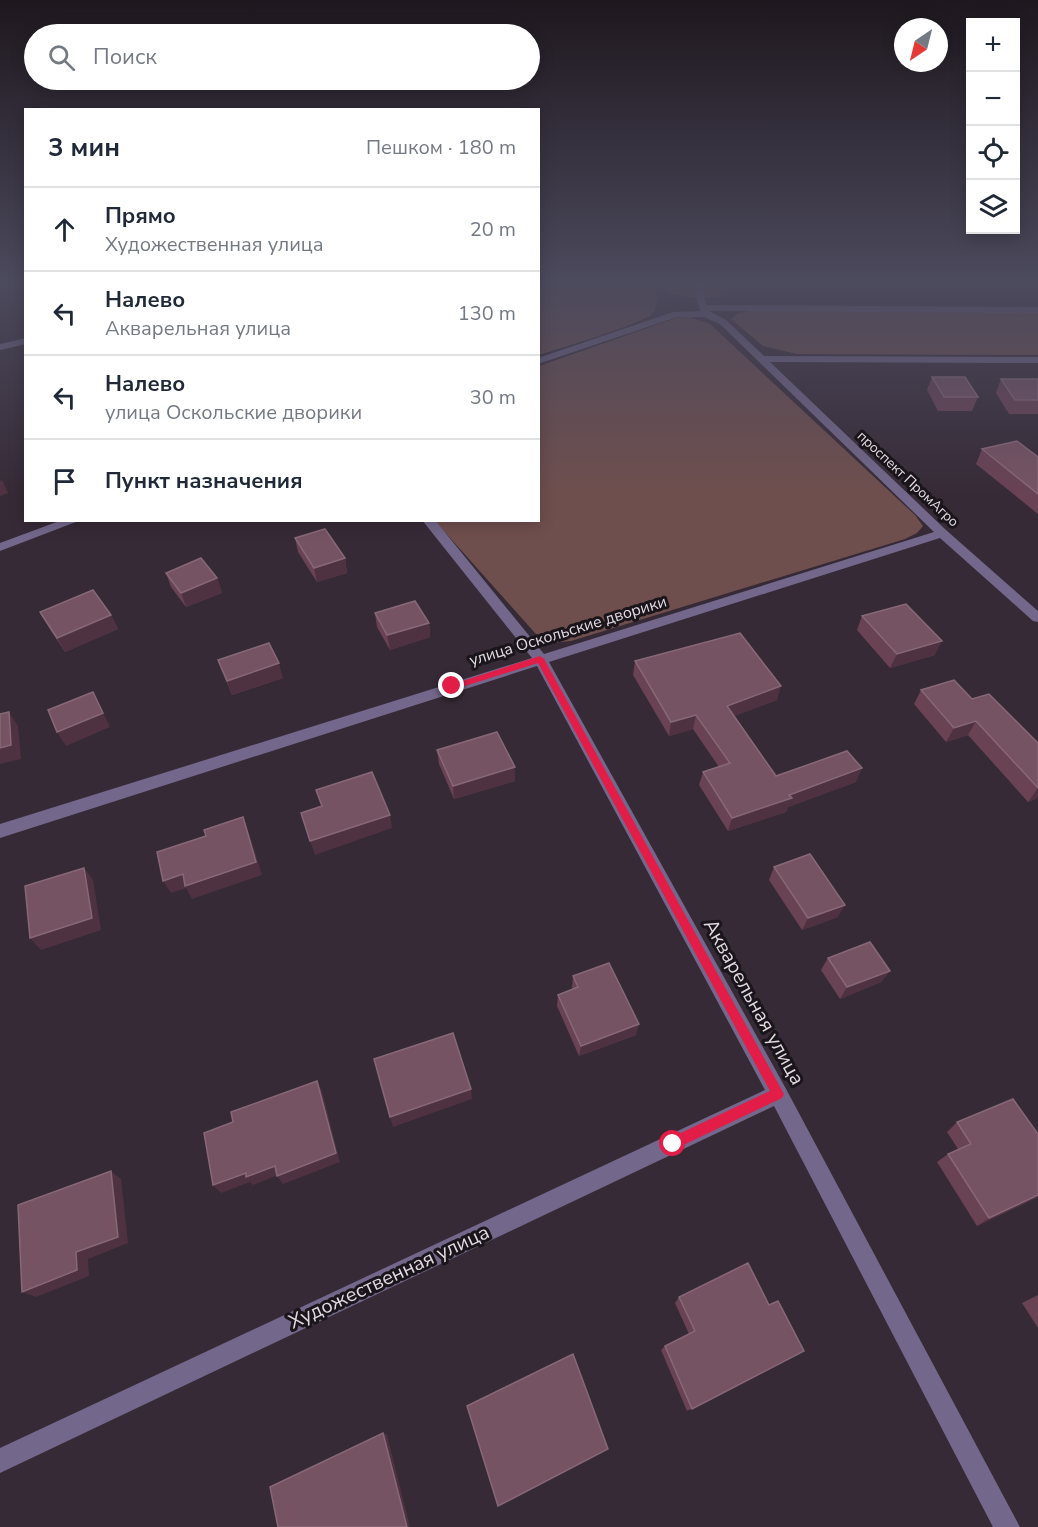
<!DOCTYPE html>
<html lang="ru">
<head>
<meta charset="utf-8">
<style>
  :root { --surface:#fff; --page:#f6f6f7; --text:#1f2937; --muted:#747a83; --line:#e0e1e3 }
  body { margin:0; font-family:"Nunito Sans",sans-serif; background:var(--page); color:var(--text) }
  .controls { position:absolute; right:18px; top:18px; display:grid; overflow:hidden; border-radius:0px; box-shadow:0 3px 15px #0003 }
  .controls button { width:54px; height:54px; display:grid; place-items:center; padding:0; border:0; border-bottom:2px solid var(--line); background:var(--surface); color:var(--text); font:30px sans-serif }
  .compass { position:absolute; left:894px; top:18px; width:54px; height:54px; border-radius:50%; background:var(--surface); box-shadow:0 3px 15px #0003; rotate:215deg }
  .stop { position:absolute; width:18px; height:18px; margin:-14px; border:4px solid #e11d48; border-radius:50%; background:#fff }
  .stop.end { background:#e11d48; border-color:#fff; box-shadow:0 2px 6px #0008 }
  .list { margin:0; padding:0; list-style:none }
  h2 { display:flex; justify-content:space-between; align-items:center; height:78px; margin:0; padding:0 24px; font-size:26px }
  h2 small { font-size:20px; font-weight:400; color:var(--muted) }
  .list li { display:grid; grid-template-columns:39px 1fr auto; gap:18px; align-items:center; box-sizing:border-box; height:84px; padding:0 24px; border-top:2px solid var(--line) }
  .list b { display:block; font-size:22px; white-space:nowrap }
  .list p { margin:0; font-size:20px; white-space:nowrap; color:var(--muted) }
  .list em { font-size:20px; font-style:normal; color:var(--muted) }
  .icon { flex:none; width:33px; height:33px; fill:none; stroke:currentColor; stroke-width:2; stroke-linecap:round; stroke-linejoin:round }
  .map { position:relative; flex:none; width:1038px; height:1527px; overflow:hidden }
  .search { position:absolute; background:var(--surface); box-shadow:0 3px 15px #0003; left:24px; top:24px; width:516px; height:66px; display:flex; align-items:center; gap:15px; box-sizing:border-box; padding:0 21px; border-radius:33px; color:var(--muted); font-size:22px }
  .panel { position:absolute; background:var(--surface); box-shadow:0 3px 15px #0003; left:24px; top:108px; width:516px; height:414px; border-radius:0px }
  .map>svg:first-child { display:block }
  .green { fill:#6f4f4e }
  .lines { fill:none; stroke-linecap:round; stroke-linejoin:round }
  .minor { fill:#73688b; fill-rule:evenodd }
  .wall { fill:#694254 }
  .shaded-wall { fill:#4f3241 }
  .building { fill:#765363; stroke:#876877; stroke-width:1.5 }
  .route { fill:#e11d48 }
  .labels { text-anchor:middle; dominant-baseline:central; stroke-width:6; stroke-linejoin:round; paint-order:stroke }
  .far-street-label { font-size:14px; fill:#e1d9e1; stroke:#1a151a }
  .street-label { font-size:16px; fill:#e1d9e1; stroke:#1a151a }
  .near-street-label { font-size:20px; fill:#e1d9e1; stroke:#1a151a }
</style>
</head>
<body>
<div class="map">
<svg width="1038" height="1527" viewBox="0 0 1038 1527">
  <rect width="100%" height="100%" fill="#362a36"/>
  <g class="green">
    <path d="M 538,281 L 654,281 C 656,291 660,304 653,313 C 643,324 557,349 539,355 Z"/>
    <path d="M 663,281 L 726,281 L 729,293 C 716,301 680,297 665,292 Z"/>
    <polygon points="752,311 1038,313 1038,355 797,354 763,346 731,319 738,313"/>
    <polygon points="689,317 710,324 915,515 923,526 917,533 905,539 571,641 550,643 535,633 435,521 538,520 539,366 676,318"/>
  </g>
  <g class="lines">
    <g class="minor">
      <polygon points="692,281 700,281 707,305 1038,307 1038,313 709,311 726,320 764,356 1038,357 1038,363 770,362 946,530 1038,611 1038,622 1033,621 940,538 549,662 785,1087 1020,1527 993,1527 774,1106 0,1473 0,1448 765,1090 537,666 0,838 0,824 532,658 422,520 435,520 544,654 934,532 720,324 704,317 677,317 538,364 538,358 673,312 700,311"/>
      <polygon points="26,338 26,344 0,350 0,344"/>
      <polygon points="62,520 81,520 0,551 0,543"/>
    </g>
  </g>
  <g class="wall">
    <polygon points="932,377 978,397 972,411 938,411 927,390"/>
    <polygon points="1001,379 1038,379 1038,414 1009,414 996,393"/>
    <polygon points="982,449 1038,457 1038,514 976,464"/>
    <polygon points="295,538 345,558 347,573 317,582 298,552"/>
    <polygon points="166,573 217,578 222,593 186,607 171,587"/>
    <polygon points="40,612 111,615 118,629 65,652 48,626"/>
    <polygon points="375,613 429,623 430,637 390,650 377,627"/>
    <polygon points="862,616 935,655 890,668 857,630"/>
    <polygon points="218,660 283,678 232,695"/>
    <polygon points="635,661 777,700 734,716 776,776 856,782 788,807 786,812 728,831 699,785 703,772 719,767 693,729 669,736 633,675"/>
    <polygon points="921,690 972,699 1038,743 1038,798 1028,802 968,735 946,742 914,704"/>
    <polygon points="437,750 515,781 454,799 439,764"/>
    <polygon points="774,867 838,917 802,930 769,880"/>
    <polygon points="828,958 890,971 881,982 840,999 821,970"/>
    <polygon points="573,976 636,1035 579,1056 557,1006 558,995 573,989 572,988"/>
    <polygon points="957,1122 1038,1134 1038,1197 977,1226 937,1162 948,1154 958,1149 947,1132"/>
    <polygon points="1038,1295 1038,1328 1022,1303"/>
    <polygon points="679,1297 769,1305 804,1351 687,1411 661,1350 665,1346 689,1334 675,1303"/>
  </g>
  <g class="shaded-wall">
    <polygon points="2,480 8,493 0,496 0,481"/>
    <polygon points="345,558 347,573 317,582 314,568"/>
    <polygon points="217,578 222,593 186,607 181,593"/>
    <polygon points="111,615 118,629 65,652 57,638"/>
    <polygon points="429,623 430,637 390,650 387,635"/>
    <polygon points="942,641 935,655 890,668 897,654"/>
    <polygon points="279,663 283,678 232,695 227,681"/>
    <polygon points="781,686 777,700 724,720 727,706"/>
    <polygon points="93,692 110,727 66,746 57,732"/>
    <polygon points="9,712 18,726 21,759 0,764 0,748"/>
    <polygon points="696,715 693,729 669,736 671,722"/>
    <polygon points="976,721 968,735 946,742 954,728"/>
    <polygon points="515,767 515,781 454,799 453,786"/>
    <polygon points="862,768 856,782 788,807 786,812 728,831 732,818"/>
    <polygon points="1038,788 1038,798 1028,802"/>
    <polygon points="390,815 392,828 315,855 310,841"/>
    <polygon points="243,817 248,830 262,875 192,899 186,888 171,893 163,881"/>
    <polygon points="84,868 93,880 101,930 41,950 30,938"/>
    <polygon points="845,905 838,917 802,930 808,918"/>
    <polygon points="890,971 881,982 840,999 847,987"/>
    <polygon points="639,1024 636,1035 579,1056 581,1046"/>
    <polygon points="317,1081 322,1091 340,1162 283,1184 277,1176"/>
    <polygon points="471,1089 472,1099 393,1127 390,1117"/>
    <polygon points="275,1166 281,1174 253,1185 250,1182 221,1193 213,1185 246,1173"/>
    <polygon points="111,1171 121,1179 128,1243 88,1259 89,1276 36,1297 22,1292 76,1252"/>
    <polygon points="1038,1195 1038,1197 977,1226 989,1218"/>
    <polygon points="383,1433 387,1435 410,1527 407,1527"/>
  </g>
  <g class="building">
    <polygon points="932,377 965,377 978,397 944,397"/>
    <polygon points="1001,379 1038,379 1038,400 1015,400"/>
    <polygon points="1017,441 1038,457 1038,494 982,449"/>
    <polygon points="325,529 345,558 314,568 295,538"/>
    <polygon points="201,558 217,578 181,593 166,573"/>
    <polygon points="93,590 111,615 57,638 40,612"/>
    <polygon points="415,601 429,623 387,635 375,613"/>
    <polygon points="906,604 942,641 897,654 862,616"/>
    <polygon points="740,633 781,686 727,706 776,776 847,751 862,768 789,795 792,798 732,818 703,772 730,763 696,715 671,722 635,661"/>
    <polygon points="269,643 279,663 227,681 218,660"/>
    <polygon points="954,680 972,699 989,694 1038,743 1038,788 976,721 954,728 921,690"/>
    <polygon points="93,692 103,713 57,732 48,710"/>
    <polygon points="9,712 11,745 0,748 0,714"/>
    <polygon points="497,732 515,767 453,786 437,750"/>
    <polygon points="372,772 390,815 310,841 301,813 322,806 316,790"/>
    <polygon points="243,817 256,862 185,886 183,874 163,881 157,852 206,836 204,830"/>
    <polygon points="810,854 845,905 808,918 774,867"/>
    <polygon points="84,868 92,918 30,938 25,886"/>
    <polygon points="870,942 890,971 847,987 828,958"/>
    <polygon points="609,963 639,1024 581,1046 558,995 578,987 573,976"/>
    <polygon points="453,1033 471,1089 390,1117 374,1059"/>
    <polygon points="317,1081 336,1153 277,1176 275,1166 246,1177 246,1173 213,1185 204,1133 233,1122 231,1112"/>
    <polygon points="1013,1099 1038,1134 1038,1195 989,1218 948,1154 971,1144 957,1122"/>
    <polygon points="111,1171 118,1237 76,1252 77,1270 22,1292 18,1205"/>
    <polygon points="748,1263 769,1305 778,1301 804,1351 692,1409 665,1346 695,1331 679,1297"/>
    <polygon points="573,1354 608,1449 498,1506 467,1406"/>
    <polygon points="383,1433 407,1527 278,1527 270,1487"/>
  </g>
  <linearGradient id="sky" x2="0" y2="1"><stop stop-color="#1e171e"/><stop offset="0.57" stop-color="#4c4a5d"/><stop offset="1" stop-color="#4c4a5d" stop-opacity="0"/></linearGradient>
  <rect width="1038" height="495" fill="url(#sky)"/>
  <polygon class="route" points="540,656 544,659 784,1094 782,1098 673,1150 668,1148 666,1144 668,1139 770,1091 538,663 452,690 447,686"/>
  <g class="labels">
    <g class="far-street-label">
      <text transform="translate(908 479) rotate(43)">проспект ПромАгро</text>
    </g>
    <g class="street-label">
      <text transform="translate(568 631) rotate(-17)">улица Оскольские дворики</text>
    </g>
    <g class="near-street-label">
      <text transform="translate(754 1002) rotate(61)">Акварельная улица</text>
      <text transform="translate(389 1277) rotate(-25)">Художественная улица</text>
    </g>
  </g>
</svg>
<div class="controls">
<button>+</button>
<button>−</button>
<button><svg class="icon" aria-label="locate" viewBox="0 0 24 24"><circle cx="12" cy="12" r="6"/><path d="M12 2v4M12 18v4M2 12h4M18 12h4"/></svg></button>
<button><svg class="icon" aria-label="layers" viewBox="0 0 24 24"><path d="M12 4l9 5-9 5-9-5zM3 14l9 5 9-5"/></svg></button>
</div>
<svg class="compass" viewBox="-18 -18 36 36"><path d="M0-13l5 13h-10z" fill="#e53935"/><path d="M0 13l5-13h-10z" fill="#747a83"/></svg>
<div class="stop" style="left:673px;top:1144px"></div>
<div class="stop end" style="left:452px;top:686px"></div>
<div class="search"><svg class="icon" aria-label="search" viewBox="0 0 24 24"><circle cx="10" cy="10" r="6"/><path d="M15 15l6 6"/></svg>Поиск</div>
<section class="panel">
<h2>3 мин<small>Пешком · 180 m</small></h2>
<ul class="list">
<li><svg class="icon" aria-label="ahead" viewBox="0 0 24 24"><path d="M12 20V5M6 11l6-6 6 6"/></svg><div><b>Прямо</b><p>Художественная улица</p></div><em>20 m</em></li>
<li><svg class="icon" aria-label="left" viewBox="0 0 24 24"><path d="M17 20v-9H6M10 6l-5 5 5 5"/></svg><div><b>Налево</b><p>Акварельная улица</p></div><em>130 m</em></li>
<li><svg class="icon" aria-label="left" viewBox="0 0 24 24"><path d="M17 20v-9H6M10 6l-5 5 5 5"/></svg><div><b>Налево</b><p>улица Оскольские дворики</p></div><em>30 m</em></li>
<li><svg class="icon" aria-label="arrive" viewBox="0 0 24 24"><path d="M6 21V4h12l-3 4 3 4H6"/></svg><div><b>Пункт назначения</b></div></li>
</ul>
</section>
</div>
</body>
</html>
